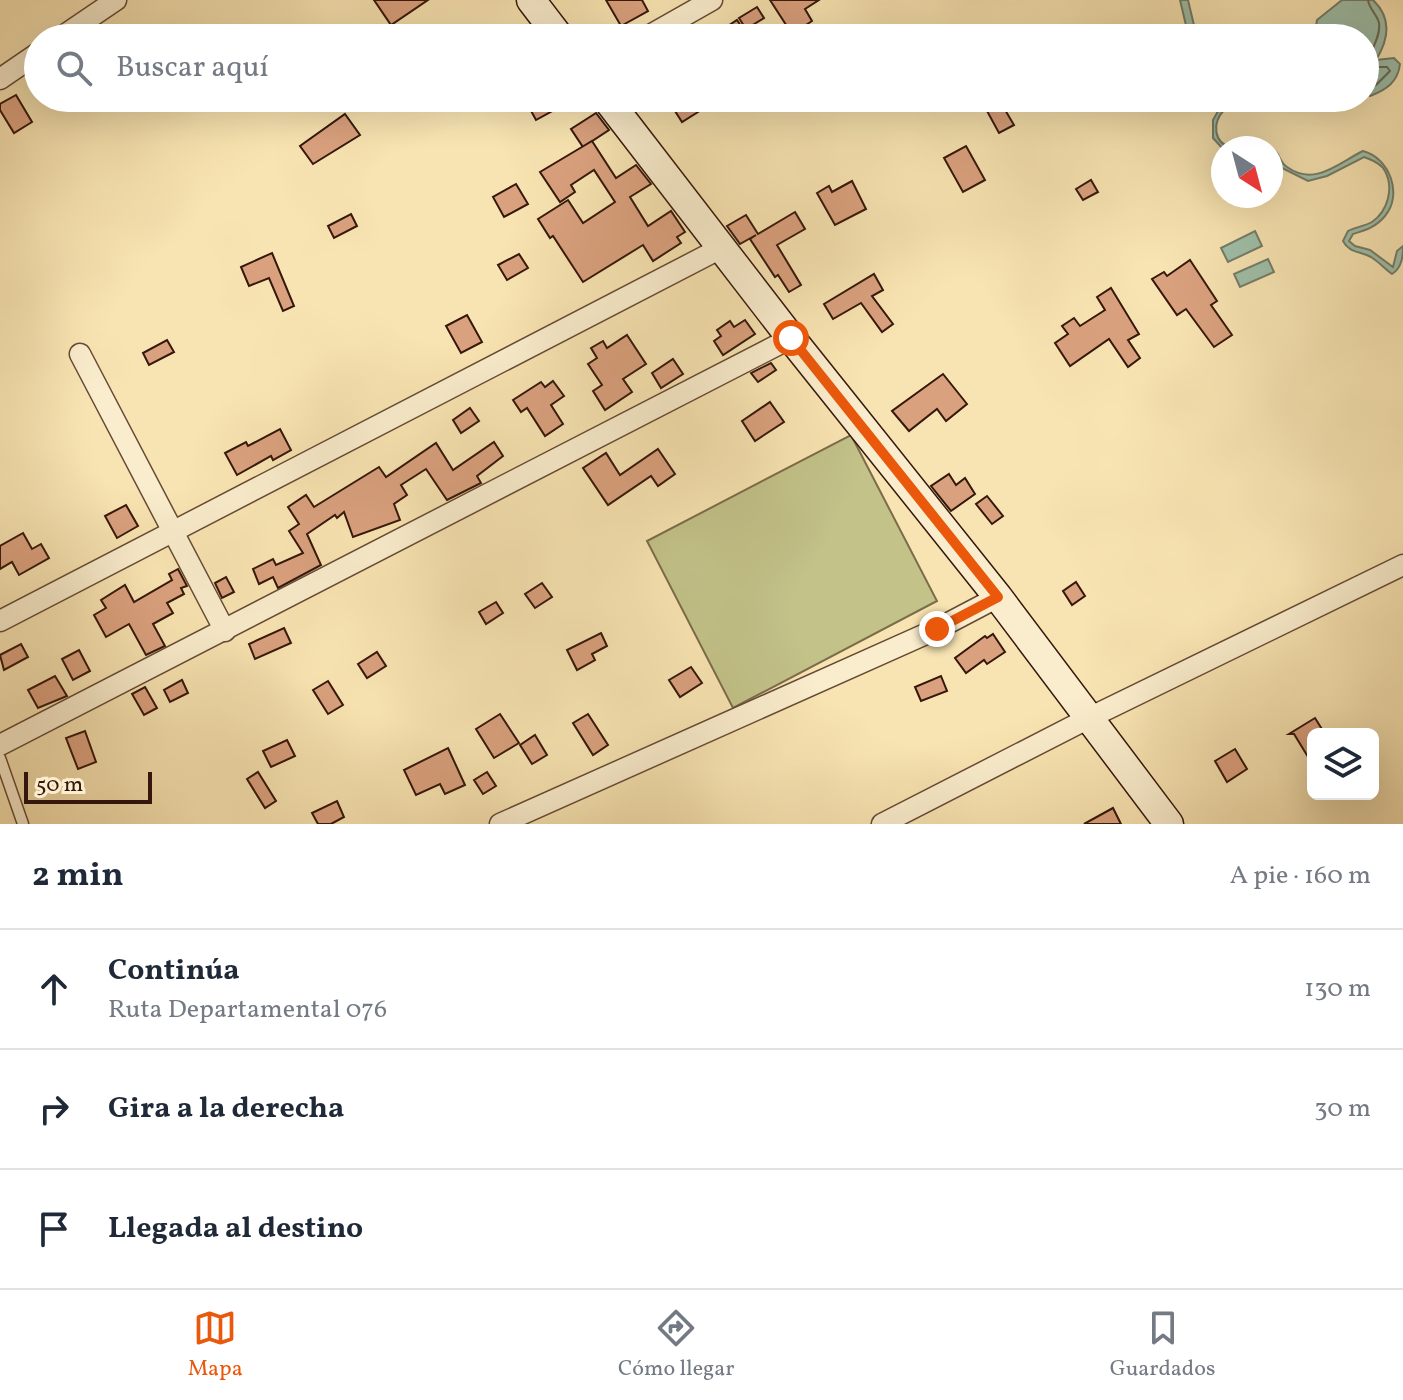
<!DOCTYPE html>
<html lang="es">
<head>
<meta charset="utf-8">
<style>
  :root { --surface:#fff; --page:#f2f2f3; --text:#1f2937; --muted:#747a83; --line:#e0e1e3; --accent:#ea580c }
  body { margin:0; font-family:Vollkorn,serif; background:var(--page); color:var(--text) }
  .controls { position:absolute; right:24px; bottom:24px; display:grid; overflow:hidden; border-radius:12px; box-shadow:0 8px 32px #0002 }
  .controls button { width:72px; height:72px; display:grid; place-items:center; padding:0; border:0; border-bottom:2px solid var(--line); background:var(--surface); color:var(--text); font:40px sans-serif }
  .compass { position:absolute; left:1211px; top:136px; width:72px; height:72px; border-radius:50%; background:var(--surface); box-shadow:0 8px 32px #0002; rotate:144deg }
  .scale { position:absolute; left:24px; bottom:20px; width:128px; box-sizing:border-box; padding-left:8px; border:4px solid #35170b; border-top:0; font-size:22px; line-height:28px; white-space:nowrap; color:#35170b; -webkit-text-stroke:6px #faedcd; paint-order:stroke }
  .stop { position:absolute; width:24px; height:24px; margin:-18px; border:6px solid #ea580c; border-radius:50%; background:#fff }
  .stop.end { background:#ea580c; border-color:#fff; box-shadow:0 2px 8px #0008 }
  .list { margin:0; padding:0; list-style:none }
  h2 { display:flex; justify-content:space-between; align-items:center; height:104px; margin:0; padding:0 32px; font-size:34px }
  h2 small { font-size:26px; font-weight:400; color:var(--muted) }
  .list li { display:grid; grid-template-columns:52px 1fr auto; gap:24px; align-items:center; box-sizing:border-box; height:120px; padding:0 32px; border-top:2px solid var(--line) }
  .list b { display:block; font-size:30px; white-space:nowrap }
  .list p { margin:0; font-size:26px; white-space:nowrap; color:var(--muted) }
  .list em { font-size:26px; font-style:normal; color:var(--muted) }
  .icon { flex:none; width:44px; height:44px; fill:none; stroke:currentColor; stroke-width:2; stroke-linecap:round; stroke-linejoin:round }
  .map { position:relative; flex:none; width:1403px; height:824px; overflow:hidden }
  .search { position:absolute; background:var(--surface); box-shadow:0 8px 32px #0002; left:24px; right:24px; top:24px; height:88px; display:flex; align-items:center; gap:20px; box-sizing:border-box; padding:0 28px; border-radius:44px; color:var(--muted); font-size:30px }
  .sheet { height:464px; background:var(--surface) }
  nav { display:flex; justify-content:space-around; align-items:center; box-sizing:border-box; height:112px; border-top:2px solid var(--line); background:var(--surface); font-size:22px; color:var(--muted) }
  nav a { display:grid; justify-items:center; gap:4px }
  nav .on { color:var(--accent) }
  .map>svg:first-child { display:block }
  .green { fill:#c2c289; stroke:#7c6c4a; stroke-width:2 }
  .water { fill:#9ebfa8; stroke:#747c69; stroke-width:2 }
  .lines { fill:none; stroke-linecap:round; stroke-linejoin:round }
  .shore { stroke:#6a6b5a; stroke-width:2 }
  .building { fill:#daa17e; stroke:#35170b; stroke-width:2 }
  .service-casing { stroke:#664a35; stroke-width:13 }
  .minor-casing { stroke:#664a35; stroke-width:23 }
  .secondary-casing { stroke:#35170b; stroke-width:31 }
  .service { stroke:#faedcd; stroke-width:10 }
  .minor { stroke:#faedcd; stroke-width:20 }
  .secondary { stroke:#faedcd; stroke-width:28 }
  .route { stroke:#ea580c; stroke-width:10 }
</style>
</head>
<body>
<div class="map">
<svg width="1403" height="824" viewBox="0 0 1403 824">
  <rect width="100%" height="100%" fill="#f8e4b2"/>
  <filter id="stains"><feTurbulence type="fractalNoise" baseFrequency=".0025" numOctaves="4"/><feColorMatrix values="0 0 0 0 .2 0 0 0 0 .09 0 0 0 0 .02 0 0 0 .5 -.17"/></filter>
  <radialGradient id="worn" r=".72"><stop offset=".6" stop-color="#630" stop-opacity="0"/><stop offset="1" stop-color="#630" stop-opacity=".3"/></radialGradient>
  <polygon class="green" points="851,435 937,601 733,708 647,541"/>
  <g class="water">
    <polygon points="1180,0 1188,0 1197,38 1189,38"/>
    <path d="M 1342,0 L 1373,0 C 1392,18 1389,39 1376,60 L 1394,58 L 1400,64 C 1398,82 1386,90 1370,96 L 1365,90 L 1365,38 L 1314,38 L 1317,20 Z"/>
    <path d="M 1243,98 L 1251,98 L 1241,106 L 1224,110 C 1212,123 1213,143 1232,148 L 1223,149 L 1213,138 L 1213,120 L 1222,104 Z"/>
    <path d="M 1271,148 C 1281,153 1278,161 1287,167 C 1315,187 1338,163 1363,151 C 1390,158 1403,195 1385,216 C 1376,227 1366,230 1353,234 L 1349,241 L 1355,246 L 1370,250 L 1393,267 L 1397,251 L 1403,246 C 1403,256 1402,268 1392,274 C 1385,269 1379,262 1371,257 C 1360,251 1349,253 1343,241 L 1348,231 C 1356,227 1365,226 1372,222 C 1388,211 1394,188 1385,171 C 1381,163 1371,160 1364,157 L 1327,176 L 1308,181 L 1280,167 L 1277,159 L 1271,154 Z"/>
    <polygon points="1255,231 1262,246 1228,262 1221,248"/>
    <polygon points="1268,259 1274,272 1240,287 1234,274"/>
  </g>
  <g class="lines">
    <path class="shore" d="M 1365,86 L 1376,85 L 1390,71 L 1387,67 L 1375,67 L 1370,61 C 1370,48 1381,38 1379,23 C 1377,14 1369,9 1368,0"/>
  </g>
  <g class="building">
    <polygon points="374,0 428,0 391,25"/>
    <polygon points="606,0 642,0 648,11 621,26"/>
    <polygon points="770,0 819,0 805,9 812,21 792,34"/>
    <polygon points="757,7 764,18 746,29 739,18"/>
    <polygon points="737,20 749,38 710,38"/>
    <polygon points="16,95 32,122 14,133 0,110 0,104"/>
    <polygon points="524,98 547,98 554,110 536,120"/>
    <polygon points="678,98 689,98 698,112 682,122 670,103"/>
    <polygon points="1001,103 1014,125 999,133 987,111"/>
    <polygon points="596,113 609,130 583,147 571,129"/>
    <polygon points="345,114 360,135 313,164 300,146"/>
    <polygon points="592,141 616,178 636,165 651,184 630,197 648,226 671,211 685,232 677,237 681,243 653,261 643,245 583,282 553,236 550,238 538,219 568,200 583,223 615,202 594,170 571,185 575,192 560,202 540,172"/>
    <polygon points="966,146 985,180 963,192 944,158"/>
    <polygon points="1091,180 1098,192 1083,200 1076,189"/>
    <polygon points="852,181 866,209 835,225 817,193 829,186 832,192"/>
    <polygon points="516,184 528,204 504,217 493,197"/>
    <polygon points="795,212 805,229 777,245 801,285 789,292 778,275 775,277 750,239 756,235 740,244 727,226 746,215 758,234"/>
    <polygon points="351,214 357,226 334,238 328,226"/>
    <polygon points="272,253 294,306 283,311 269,278 249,286 241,267"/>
    <polygon points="519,254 528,268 507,280 498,265"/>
    <polygon points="1190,260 1217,301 1211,305 1232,335 1214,347 1186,309 1177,315 1152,279 1164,272 1167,276"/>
    <polygon points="874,274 883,290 872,296 893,324 882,332 861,303 833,319 824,304"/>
    <polygon points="1111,288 1139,334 1128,340 1140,358 1128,367 1109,339 1070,366 1055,343 1068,334 1062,326 1074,318 1080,326 1105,310 1097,297"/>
    <polygon points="467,315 482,342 461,353 446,326"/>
    <polygon points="745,320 755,334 723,355 714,341 721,336 717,330 730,321 734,327"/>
    <polygon points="627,335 646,364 623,379 632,392 605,410 593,391 602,385 588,364 597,358 591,348 603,341 607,348"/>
    <polygon points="167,340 174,352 149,365 143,353"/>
    <polygon points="673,359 683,374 661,388 652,373"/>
    <polygon points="771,363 776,370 758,382 751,373"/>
    <polygon points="943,374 967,404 946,421 937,409 909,431 892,411"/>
    <polygon points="553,381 564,396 551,405 563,424 545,436 527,408 521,412 513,400 541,382 545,387"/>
    <polygon points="770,402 784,422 755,441 742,421"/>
    <polygon points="470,408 479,421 461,433 453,420"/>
    <polygon points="280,429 291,450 273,460 271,456 237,475 225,453 246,442 248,446"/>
    <polygon points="494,442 503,456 477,476 481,483 447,500 426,469 401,485 407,495 394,504 400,520 353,537 344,512 337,518 335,515 307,534 321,565 278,588 273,577 259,584 253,569 273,559 276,565 303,553 289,531 299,524 288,507 306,495 314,507 379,467 386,477 436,443 453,470"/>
    <polygon points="658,449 675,474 658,486 651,476 608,505 583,468 606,453 620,475"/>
    <polygon points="949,474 956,485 965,478 975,494 951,511 931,486"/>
    <polygon points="987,496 1003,516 992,524 976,504"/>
    <polygon points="126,505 138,526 117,538 105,516"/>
    <polygon points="23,533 32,549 41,544 49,558 19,575 12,562 0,569 0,546"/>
    <polygon points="178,569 187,586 181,588 184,594 167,603 173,613 153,624 165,646 146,655 129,624 106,637 94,615 106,608 101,600 125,585 134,602 172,580 169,574"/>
    <polygon points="226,577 234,592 222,598 215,583"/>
    <polygon points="1076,582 1085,596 1072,605 1063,591"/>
    <polygon points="542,583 552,597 535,608 525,594"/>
    <polygon points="496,602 503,613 486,624 479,612"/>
    <polygon points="284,628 291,643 255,659 249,644"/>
    <polygon points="601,633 607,646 592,654 595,660 577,670 567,650"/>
    <polygon points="993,634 1005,652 987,664 984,660 966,673 955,658 985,636 987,638"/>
    <polygon points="21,644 28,657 4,670 0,655"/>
    <polygon points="79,650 90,671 73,680 62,659"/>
    <polygon points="377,652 386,666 367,678 358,664"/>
    <polygon points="691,667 702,683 680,697 669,680"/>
    <polygon points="55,676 67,696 38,708 28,690"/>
    <polygon points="941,676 947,691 921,701 915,687"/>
    <polygon points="182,680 188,693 170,702 164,690"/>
    <polygon points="328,681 343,705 328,714 313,690"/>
    <polygon points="145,687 157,708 144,715 132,694"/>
    <polygon points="500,714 519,743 494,758 476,729"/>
    <polygon points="588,714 608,745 593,755 573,723"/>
    <polygon points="1315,718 1325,734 1313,734 1313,765 1294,734 1289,734"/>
    <polygon points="85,731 96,762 78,769 66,738"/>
    <polygon points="535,735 547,755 532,764 520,745"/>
    <polygon points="287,740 295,756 271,767 263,751"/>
    <polygon points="448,748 465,785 445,794 440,784 416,795 404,770"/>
    <polygon points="1235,749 1247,769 1227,782 1215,761"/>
    <polygon points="258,772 276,801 265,808 247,779"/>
    <polygon points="487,772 496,786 483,794 474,780"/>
    <polygon points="337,801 344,817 331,824 318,824 312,813"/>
    <polygon points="1113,808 1121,824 1084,824"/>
  </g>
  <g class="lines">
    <defs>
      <polyline id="service" points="0,758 23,824"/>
      <g id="minor">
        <polyline points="60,38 116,0"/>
        <polyline points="645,38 712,0"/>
        <polyline points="0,79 38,53"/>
        <polyline points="80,354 225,631"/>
        <polyline points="0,621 721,248"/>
        <polyline points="0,745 791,338"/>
        <polyline points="500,824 937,629 998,597"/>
        <polyline points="882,824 1089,718 1403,565"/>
      </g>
      <g id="secondary">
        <polyline points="531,0 560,38"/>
        <polyline points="606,98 791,338 998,597 1169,824"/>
      </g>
    </defs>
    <use href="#service" class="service-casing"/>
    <use href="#minor" class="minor-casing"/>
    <use href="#secondary" class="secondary-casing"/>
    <use href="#service" class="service"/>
    <use href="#minor" class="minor"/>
    <use href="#secondary" class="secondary"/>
  </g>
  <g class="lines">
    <polyline class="route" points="791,338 998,597 937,629"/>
  </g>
  <rect width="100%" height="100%" filter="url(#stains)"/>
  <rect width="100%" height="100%" fill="url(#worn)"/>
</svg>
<div class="controls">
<button><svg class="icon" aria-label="layers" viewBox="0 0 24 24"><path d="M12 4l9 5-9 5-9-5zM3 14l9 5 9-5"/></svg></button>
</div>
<svg class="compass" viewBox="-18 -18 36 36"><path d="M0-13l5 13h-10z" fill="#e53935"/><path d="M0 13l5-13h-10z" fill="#747a83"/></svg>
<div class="scale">50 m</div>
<div class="stop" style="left:791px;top:338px"></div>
<div class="stop end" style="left:937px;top:629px"></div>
<div class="search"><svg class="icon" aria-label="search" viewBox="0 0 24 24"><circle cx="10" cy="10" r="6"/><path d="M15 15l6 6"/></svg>Buscar aquí</div>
</div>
<section class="sheet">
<h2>2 min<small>A pie · 160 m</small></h2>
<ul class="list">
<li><svg class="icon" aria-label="ahead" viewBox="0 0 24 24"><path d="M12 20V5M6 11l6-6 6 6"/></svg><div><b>Continúa</b><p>Ruta Departamental 076</p></div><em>130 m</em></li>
<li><svg class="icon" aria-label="right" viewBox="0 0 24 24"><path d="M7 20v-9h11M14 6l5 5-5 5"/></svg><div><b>Gira a la derecha</b></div><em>30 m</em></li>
<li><svg class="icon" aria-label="arrive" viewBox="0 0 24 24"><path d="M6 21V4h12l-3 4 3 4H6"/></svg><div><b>Llegada al destino</b></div></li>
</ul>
</section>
<nav>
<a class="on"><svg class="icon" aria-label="map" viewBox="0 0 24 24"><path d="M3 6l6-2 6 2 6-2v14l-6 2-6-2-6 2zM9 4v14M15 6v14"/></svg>Mapa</a>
<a><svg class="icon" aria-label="directions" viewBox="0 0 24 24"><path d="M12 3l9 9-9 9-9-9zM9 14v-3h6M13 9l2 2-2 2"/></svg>Cómo llegar</a>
<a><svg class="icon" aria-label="saved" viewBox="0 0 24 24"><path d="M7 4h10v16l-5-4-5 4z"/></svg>Guardados</a>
</nav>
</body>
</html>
